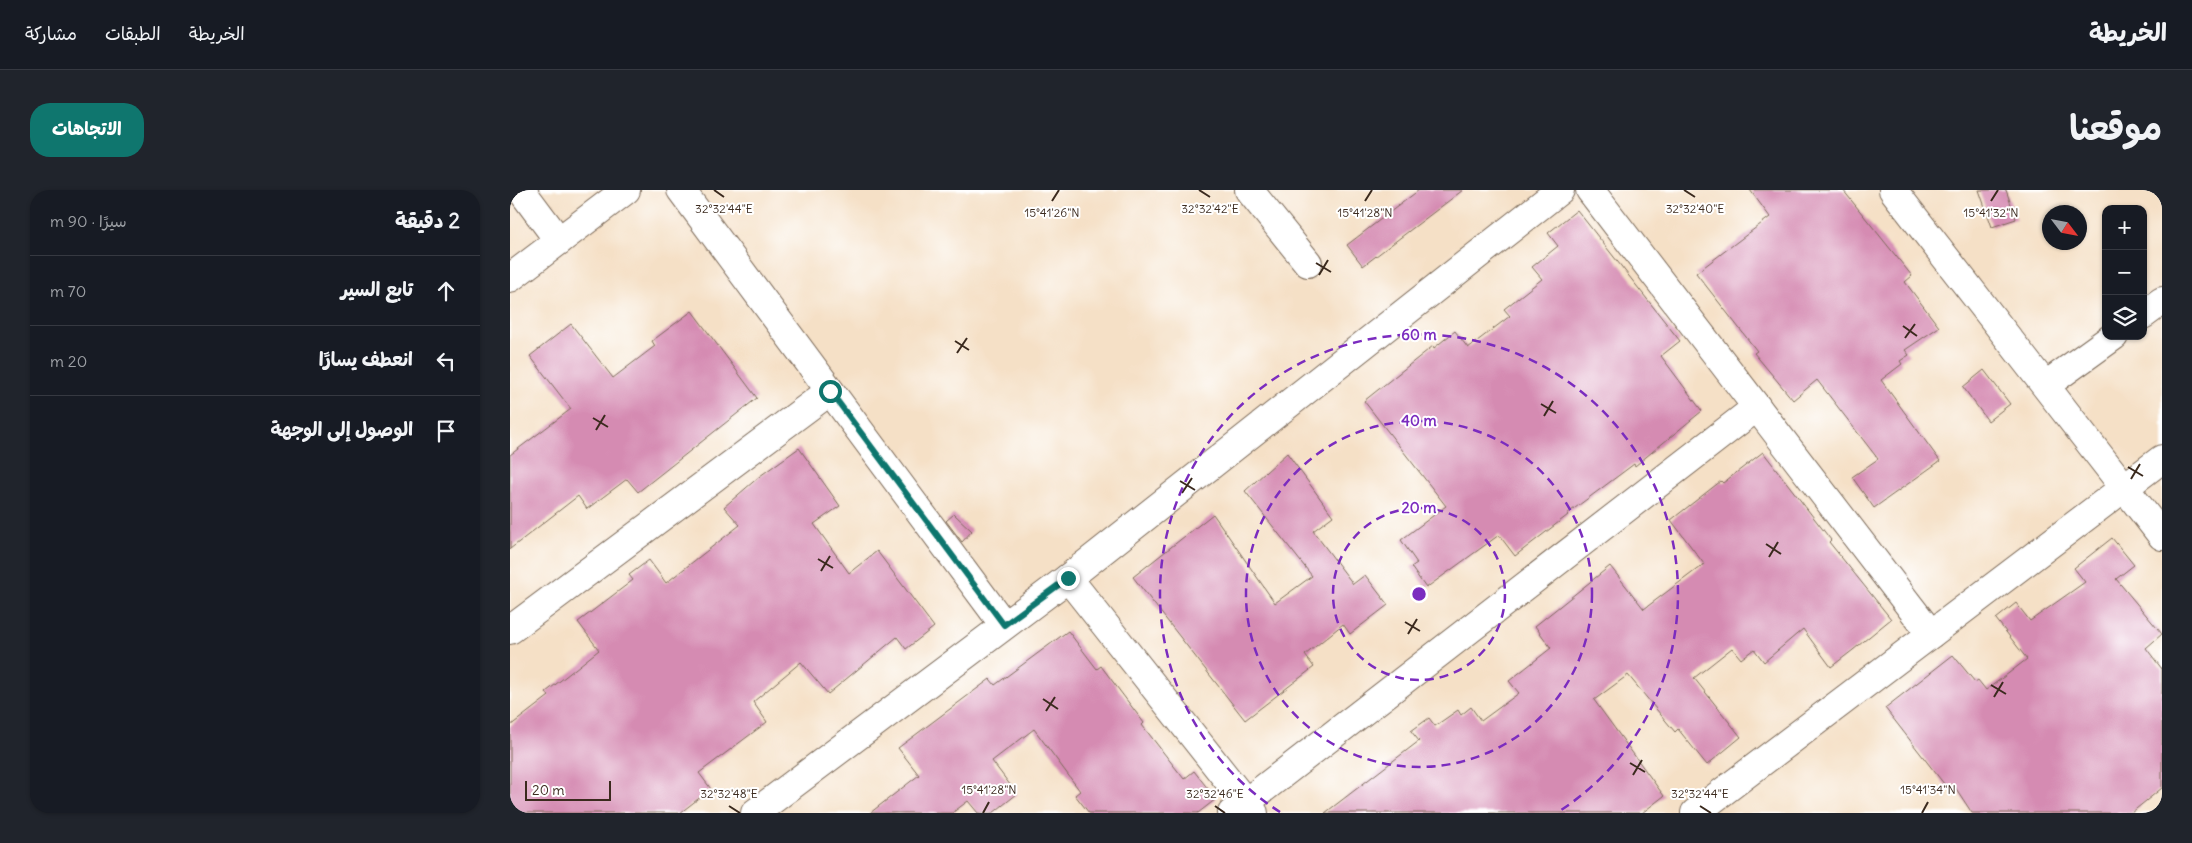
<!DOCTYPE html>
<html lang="ar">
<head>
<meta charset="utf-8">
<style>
  :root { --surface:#171b24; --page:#20242c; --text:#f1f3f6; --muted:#9ea1a6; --line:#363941; --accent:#0f766e }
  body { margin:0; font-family:Delius,"Playpen Sans Arabic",sans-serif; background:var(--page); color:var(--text); direction:rtl }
  .controls { position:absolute; right:15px; top:15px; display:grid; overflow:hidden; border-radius:10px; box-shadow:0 1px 4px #0004 }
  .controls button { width:45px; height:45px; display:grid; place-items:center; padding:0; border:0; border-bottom:1px solid var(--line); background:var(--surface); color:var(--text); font:25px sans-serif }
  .compass { position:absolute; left:1532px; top:15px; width:45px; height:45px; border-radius:50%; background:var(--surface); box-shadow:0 1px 4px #0004; rotate:122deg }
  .scale { position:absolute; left:15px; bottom:12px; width:86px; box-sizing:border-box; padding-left:5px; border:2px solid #3b2a1e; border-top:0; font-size:14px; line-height:18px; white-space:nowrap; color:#3b2a1e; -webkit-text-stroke:4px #fff; paint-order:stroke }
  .stop { position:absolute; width:15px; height:15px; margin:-11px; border:4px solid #0f766e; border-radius:50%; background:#fff }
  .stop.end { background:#0f766e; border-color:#fff; box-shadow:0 1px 5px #0008 }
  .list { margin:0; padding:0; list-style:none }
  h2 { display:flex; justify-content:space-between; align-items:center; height:65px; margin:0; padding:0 20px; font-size:21px }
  h2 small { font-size:16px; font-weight:400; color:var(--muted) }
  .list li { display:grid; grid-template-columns:32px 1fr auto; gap:15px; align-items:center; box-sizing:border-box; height:70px; padding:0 20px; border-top:1px solid var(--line) }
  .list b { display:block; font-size:19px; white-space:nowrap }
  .list em { font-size:16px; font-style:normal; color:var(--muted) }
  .icon { flex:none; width:28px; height:28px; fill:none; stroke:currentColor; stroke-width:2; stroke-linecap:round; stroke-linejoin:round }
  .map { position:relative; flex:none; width:1652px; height:623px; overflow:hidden; direction:ltr; border-radius:20px }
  header { display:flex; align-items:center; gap:30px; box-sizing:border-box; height:70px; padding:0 25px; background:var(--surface); border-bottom:1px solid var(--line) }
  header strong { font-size:24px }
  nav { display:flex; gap:28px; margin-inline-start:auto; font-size:18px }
  .intro { display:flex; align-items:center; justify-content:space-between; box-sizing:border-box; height:120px; padding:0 30px }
  h1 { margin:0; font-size:35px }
  .button { padding:12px 22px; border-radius:20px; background:var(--accent); color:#fff; font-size:18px; font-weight:700 }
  main { display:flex; gap:30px; padding:0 30px }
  aside { flex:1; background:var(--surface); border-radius:20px; box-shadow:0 1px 4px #0004 }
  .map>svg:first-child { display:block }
  .building { fill:#d58bb2 }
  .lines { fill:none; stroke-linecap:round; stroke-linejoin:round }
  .minor-casing { stroke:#7c6a59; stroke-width:30 }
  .minor { stroke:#fff; stroke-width:28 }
  .route { stroke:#0f766e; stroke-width:6 }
  .ticks { fill:none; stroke:#3b2a1e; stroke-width:2 }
  .ring { fill:none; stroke:#7b2cbf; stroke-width:2.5; stroke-dasharray:9 6 }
  .ticks-label { font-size:12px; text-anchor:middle; fill:#3b2a1e; stroke:#fff; stroke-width:4; stroke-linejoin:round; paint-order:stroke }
  .centre { fill:#7b2cbf; stroke:#fff; stroke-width:2.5 }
  .ring-label { font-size:15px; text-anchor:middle; font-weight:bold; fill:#7b2cbf; stroke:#fff; stroke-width:4; stroke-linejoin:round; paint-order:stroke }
</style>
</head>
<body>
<header>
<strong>الخريطة</strong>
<nav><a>الخريطة</a><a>الطبقات</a><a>مشاركة</a></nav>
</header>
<div class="intro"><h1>موقعنا</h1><a class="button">الاتجاهات</a></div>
<main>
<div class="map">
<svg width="1652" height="623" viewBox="0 0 1652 623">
  <rect width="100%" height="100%" fill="#fff"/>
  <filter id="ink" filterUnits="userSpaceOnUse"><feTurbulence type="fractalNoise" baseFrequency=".02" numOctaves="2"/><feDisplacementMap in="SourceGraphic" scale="10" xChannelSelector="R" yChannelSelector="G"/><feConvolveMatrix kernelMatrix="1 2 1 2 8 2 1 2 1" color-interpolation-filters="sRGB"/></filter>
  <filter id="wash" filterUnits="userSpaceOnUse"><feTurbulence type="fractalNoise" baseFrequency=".0096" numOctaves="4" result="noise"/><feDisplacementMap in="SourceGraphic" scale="20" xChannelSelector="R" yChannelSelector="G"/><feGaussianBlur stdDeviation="1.12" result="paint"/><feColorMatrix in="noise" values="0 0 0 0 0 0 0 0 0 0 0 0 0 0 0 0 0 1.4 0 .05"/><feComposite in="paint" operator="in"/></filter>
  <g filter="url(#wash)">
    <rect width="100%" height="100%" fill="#f5e0c6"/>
    <g id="blocks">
      <g class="building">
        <polygon points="909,0 953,0 853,76 837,55"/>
        <polygon points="1240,0 1333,0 1402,86 1395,92 1429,137 1395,160 1399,165 1390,171 1392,174 1371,190 1430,271 1364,318 1342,287 1368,269 1307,190 1283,210 1244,163 1247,161 1186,83 1260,27"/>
        <polygon points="1469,0 1496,0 1506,29 1482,37"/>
        <polygon points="1067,20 1170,151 1151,166 1192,221 1125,276 1124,274 1057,324 1058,325 1005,366 989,345 916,398 901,377 907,373 891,350 936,316 854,211 923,156 924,158 945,141 958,158 1000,126 994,119 1032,89 1022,77 1048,56 1038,43"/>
        <polygon points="182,121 247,208 128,302 117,289 77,319 68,306 0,359 0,265 61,219 20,166 61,134 103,188 145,156 142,151"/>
        <polygon points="1474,180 1500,214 1478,231 1453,197"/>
        <polygon points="289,258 330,316 304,334 339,383 367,361 424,437 396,459 387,447 318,504 291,472 243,512 257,532 189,583 201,599 170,623 0,623 0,536 39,506 36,502 89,460 68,432 123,390 119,385 139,370 156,393 230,335 214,317 250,286"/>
        <polygon points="1253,262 1321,350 1319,352 1381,429 1343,460 1321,477 1293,439 1254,472 1244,459 1231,469 1222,458 1184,488 1231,547 1197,575 1168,539 1165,542 1118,485 1084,510 1154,606 1132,623 815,623 909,551 901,541 919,528 925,536 948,520 951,525 961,517 971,531 1009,503 999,491 1041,458 1025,436 1100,376 1134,419 1194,374 1161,330 1211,291 1213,293"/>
        <polygon points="777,263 823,326 803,341 843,394 855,385 878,415 840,444 833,434 795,465 804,477 735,530 623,387 703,324 765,413 802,386 735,301"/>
        <polygon points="444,324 462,341 452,352 436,331"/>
        <polygon points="1602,348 1624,375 1606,389 1652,444 1636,458 1652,479 1652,598 1621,623 1462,623 1443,594 1438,599 1375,518 1443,465 1465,492 1468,490 1476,500 1499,483 1517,469 1486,429 1506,413 1520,431 1575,392 1564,378"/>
        <polygon points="558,441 587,479 591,476 634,533 632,535 674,589 684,581 706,609 688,623 579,623 565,605 570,601 524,539 482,571 507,604 483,623 468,623 458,611 442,623 360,623 409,585 388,558 480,489 485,495"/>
      </g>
    </g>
  </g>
  <g filter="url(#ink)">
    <use href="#blocks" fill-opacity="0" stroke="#7c6a59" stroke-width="1"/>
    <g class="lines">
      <defs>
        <g id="minor">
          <polyline points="11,0 49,51"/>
          <polyline points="171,0 494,435"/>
          <polyline points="739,0 798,73"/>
          <polyline points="1080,0 1421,444"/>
          <polyline points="1383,0 1652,346"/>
          <polyline points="0,88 116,0"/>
          <polyline points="1633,125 1652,111"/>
          <polyline points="1536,195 1604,146"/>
          <polyline points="558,388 744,623"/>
          <polyline points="0,440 320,201"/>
          <polyline points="245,623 558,388 1050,0"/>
          <polyline points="722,623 1247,217"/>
          <polyline points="1185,623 1652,269"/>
        </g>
      </defs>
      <use href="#minor" class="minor-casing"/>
      <use href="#minor" class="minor"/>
    </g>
  </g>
  <g class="lines" filter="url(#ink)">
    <polyline class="route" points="320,201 494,435 558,388"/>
  </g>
  <path class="ticks" d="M 204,0 L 214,7M 689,0 L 700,7M 1174,0 L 1185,7M 542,11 L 549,0M 855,11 L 862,0M 1481,11 L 1488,0M 806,73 L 821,82M 809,85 L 818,70M 1393,136 L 1407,146M 1395,148 L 1405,134M 445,151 L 459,160M 447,163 L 457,148M 1031,214 L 1046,223M 1034,226 L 1043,211M 83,228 L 98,237M 86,240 L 95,225M 1618,277 L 1633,286M 1621,289 L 1630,274M 670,291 L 685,300M 672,303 L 682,288M 1256,354 L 1271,364M 1259,367 L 1268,352M 308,369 L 323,378M 311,381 L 320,366M 895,432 L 910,441M 898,444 L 907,429M 1481,495 L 1496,504M 1484,507 L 1493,492M 533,509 L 548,519M 536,521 L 545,507M 1120,573 L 1135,582M 1123,585 L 1132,570M 219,616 L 230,623M 705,616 L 715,623M 1190,616 L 1201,623M 473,623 L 479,612M 1412,623 L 1418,612"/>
  <g class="ring">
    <circle cx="909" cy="404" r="86"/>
    <circle cx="909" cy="404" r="173"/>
    <path d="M770 622A259 259 0 1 1 1048 622"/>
  </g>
  <g class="ticks-label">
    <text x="214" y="23">32°32'44"E</text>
    <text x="700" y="23">32°32'42"E</text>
    <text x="1185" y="23">32°32'40"E</text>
    <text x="542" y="27">15°41'26"N</text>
    <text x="855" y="27">15°41'28"N</text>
    <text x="1481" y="27">15°41'32"N</text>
    <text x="479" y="604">15°41'28"N</text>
    <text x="1418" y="604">15°41'34"N</text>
    <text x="219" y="608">32°32'48"E</text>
    <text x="705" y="608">32°32'46"E</text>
    <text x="1190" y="608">32°32'44"E</text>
  </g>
  <circle cx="909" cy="404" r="8" class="centre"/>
  <g class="ring-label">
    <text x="909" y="150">60 m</text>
    <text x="909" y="236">40 m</text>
    <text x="909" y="323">20 m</text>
  </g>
</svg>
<div class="controls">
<button>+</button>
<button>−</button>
<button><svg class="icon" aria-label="layers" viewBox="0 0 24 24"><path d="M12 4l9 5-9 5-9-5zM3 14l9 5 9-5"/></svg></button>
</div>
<svg class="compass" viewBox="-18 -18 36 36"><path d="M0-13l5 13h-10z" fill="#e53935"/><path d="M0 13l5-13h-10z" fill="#9ea1a6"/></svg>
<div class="scale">20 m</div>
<div class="stop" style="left:320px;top:201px"></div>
<div class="stop end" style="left:558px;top:388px"></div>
</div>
<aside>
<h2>2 دقيقة<small>سيرًا · 90 m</small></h2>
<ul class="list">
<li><svg class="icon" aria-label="ahead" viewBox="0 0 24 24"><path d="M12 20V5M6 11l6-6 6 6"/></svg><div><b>تابع السير</b></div><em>70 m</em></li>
<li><svg class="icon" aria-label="left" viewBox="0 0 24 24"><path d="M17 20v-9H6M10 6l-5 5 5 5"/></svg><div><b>انعطف يسارًا</b></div><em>20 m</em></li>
<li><svg class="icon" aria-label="arrive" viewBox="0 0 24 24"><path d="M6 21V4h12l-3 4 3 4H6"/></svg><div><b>الوصول إلى الوجهة</b></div></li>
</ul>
</aside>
</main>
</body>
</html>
